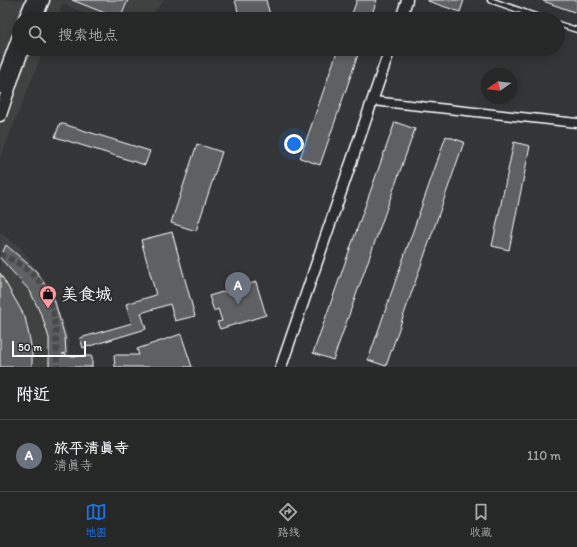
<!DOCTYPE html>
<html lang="zh">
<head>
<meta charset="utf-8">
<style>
  :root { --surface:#262828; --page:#323434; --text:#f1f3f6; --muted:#a4a6a8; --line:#424445; --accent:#1a73e8 }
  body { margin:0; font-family:Itim,"LXGW WenKai TC",sans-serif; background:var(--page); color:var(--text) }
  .compass { position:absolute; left:481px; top:68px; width:36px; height:36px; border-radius:50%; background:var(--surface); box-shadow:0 2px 10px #0003; rotate:256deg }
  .scale { position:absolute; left:12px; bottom:10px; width:74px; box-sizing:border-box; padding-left:4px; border:2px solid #fff; border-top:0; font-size:11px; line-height:14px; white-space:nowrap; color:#fff; -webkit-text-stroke:3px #2a2d2e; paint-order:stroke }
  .you { position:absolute; left:294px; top:144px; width:14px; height:14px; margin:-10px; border:3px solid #fff; border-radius:50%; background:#1a73e8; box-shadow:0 0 0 6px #1a73e833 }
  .badge { display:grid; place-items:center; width:26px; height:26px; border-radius:50%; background:var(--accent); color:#fff; font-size:13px; font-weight:700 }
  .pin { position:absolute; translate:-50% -33px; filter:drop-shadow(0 1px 2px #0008) }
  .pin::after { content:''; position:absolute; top:21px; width:14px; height:12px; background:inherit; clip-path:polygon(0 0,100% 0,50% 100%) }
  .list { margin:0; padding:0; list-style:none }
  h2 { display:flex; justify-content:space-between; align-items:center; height:52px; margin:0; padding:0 16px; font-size:17px }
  h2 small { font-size:13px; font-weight:400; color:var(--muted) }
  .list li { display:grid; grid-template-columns:26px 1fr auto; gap:12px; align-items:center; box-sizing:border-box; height:72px; padding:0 16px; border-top:1px solid var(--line) }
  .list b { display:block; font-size:15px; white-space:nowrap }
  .list p { margin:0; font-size:13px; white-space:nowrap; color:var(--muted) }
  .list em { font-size:13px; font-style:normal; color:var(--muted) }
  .icon { flex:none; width:22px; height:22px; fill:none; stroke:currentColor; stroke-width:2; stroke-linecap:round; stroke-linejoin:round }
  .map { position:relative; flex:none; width:577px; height:367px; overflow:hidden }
  .search { position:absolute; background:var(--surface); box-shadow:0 2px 10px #0003; left:12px; right:12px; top:12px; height:44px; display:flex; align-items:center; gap:10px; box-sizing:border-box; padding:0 14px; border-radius:22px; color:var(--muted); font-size:15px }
  .sheet { height:124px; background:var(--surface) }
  nav { display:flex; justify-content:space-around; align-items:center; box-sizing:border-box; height:56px; border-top:1px solid var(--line); background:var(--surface); font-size:11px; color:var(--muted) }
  nav a { display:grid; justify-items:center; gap:2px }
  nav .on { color:var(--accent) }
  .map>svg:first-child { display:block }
  .built { fill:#404243 }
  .building { fill:#5f6162; stroke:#fff }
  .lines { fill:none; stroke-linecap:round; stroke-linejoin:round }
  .pedestrian-tunnel { stroke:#47494a; stroke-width:6; stroke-dasharray:6 3; stroke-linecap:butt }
  .service-casing { stroke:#fff; stroke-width:7 }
  .minor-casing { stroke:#fff; stroke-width:11 }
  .tertiary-casing { stroke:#fff; stroke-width:13 }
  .secondary-casing { stroke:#fff; stroke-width:15 }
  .service { stroke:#2a2d2e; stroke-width:4 }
  .minor { stroke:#2a2d2e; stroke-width:8 }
  .tertiary { stroke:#2a2d2e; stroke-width:10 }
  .secondary { stroke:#2a2d2e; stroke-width:12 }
  .labels { text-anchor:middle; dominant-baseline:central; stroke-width:4; stroke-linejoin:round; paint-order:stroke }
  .poi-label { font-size:17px; fill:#fff; stroke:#2a2d2e; text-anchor:start }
</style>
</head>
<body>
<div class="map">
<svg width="577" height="367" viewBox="0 0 577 367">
  <rect width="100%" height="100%" fill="#333536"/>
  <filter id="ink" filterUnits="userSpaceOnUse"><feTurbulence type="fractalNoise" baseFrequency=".025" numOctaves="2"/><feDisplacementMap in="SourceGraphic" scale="8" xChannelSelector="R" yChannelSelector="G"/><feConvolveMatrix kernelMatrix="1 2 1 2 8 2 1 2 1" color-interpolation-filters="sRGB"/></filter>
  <g filter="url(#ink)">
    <g class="built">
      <polygon points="0,0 164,0 149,19 95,19 63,3 57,19 19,19 19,49 44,49 0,158"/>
      <polygon points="0,232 20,247 52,290 69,341 70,367 0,367"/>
    </g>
    <g class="building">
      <polygon points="72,0 128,0 120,19"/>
      <polygon points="235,0 266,0 270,15 254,19 240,19"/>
      <polygon points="357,0 377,0 370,19 350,19"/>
      <polygon points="428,0 464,0 460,12 428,1"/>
      <polygon points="543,0 577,0 577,13 543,1"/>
      <polygon points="338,49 360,49 320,165 300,158"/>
      <polygon points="395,122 415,129 333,360 313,353"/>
      <polygon points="60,123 150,151 145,165 55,137"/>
      <polygon points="446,136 464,142 386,366 368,360"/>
      <polygon points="514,142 530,146 509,250 492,246"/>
      <polygon points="197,144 222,152 196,231 171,223"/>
      <polygon points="172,232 195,316 175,321 170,304 141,313 146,329 83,348 80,338 132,323 126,304 156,295 141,240"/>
      <polygon points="6,245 36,271 54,299 65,337 66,353 62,354 66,354 66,356 92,356 92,367 49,367 49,338 43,319 30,291 0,258"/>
      <polygon points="0,273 25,317 32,350 32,367 0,367"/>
      <polygon points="256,282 266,315 220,329 217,322 222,321 218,309 214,311 209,296"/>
      <polygon points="181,334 192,367 115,367 114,355 139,355 137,349"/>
    </g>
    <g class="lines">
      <path class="pedestrian-tunnel" d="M 0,254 C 58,280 55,311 57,367"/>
      <defs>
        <g id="service">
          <polyline points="490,0 544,19"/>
          <polyline points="558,24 577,30"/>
        </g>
        <polyline id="minor" points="373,101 577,123"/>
        <g id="tertiary">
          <polyline points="401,19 407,0"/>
          <polyline points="281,367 390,49"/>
        </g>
        <g id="secondary">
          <polyline points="25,19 33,0"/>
          <polyline points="35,19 43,0"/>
          <polyline points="0,87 19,36"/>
          <polyline points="0,115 14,73 23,49"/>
        </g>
      </defs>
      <use href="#service" class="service-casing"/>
      <use href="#minor" class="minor-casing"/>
      <use href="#tertiary" class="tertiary-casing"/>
      <use href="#secondary" class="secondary-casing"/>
      <use href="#service" class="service"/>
      <use href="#minor" class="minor"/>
      <use href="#tertiary" class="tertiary"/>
      <use href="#secondary" class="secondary"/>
    </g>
  </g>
  <defs>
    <symbol id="shop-pin" viewBox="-11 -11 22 30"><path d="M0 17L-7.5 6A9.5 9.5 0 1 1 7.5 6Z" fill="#ff9aa2" stroke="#2a2d2e"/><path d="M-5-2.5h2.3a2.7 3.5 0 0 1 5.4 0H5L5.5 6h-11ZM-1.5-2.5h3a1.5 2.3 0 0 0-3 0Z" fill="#111"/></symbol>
  </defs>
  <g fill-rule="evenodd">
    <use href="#shop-pin" x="38" y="284" width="20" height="27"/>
  </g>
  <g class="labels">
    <g class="poi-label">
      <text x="61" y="294">美食城</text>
    </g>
  </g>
</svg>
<svg class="compass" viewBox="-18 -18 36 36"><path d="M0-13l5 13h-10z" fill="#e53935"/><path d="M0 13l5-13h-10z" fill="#a4a6a8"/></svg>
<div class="scale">50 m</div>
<div class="you"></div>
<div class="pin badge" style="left:238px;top:305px;background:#6b7280">A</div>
<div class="search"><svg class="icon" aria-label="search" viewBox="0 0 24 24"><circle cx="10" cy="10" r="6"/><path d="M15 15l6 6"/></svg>搜索地点</div>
</div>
<section class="sheet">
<h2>附近<small></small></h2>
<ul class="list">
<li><span class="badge" style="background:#6b7280">A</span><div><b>旅平清真寺</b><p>清真寺</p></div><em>110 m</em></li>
</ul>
</section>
<nav>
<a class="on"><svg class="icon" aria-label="map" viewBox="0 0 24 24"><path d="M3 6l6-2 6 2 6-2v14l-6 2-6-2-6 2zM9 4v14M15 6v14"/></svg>地图</a>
<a><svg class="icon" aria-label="directions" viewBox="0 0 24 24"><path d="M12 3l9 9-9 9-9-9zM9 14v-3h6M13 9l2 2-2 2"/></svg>路线</a>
<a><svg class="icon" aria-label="saved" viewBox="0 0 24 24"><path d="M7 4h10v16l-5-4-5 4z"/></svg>收藏</a>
</nav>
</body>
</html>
